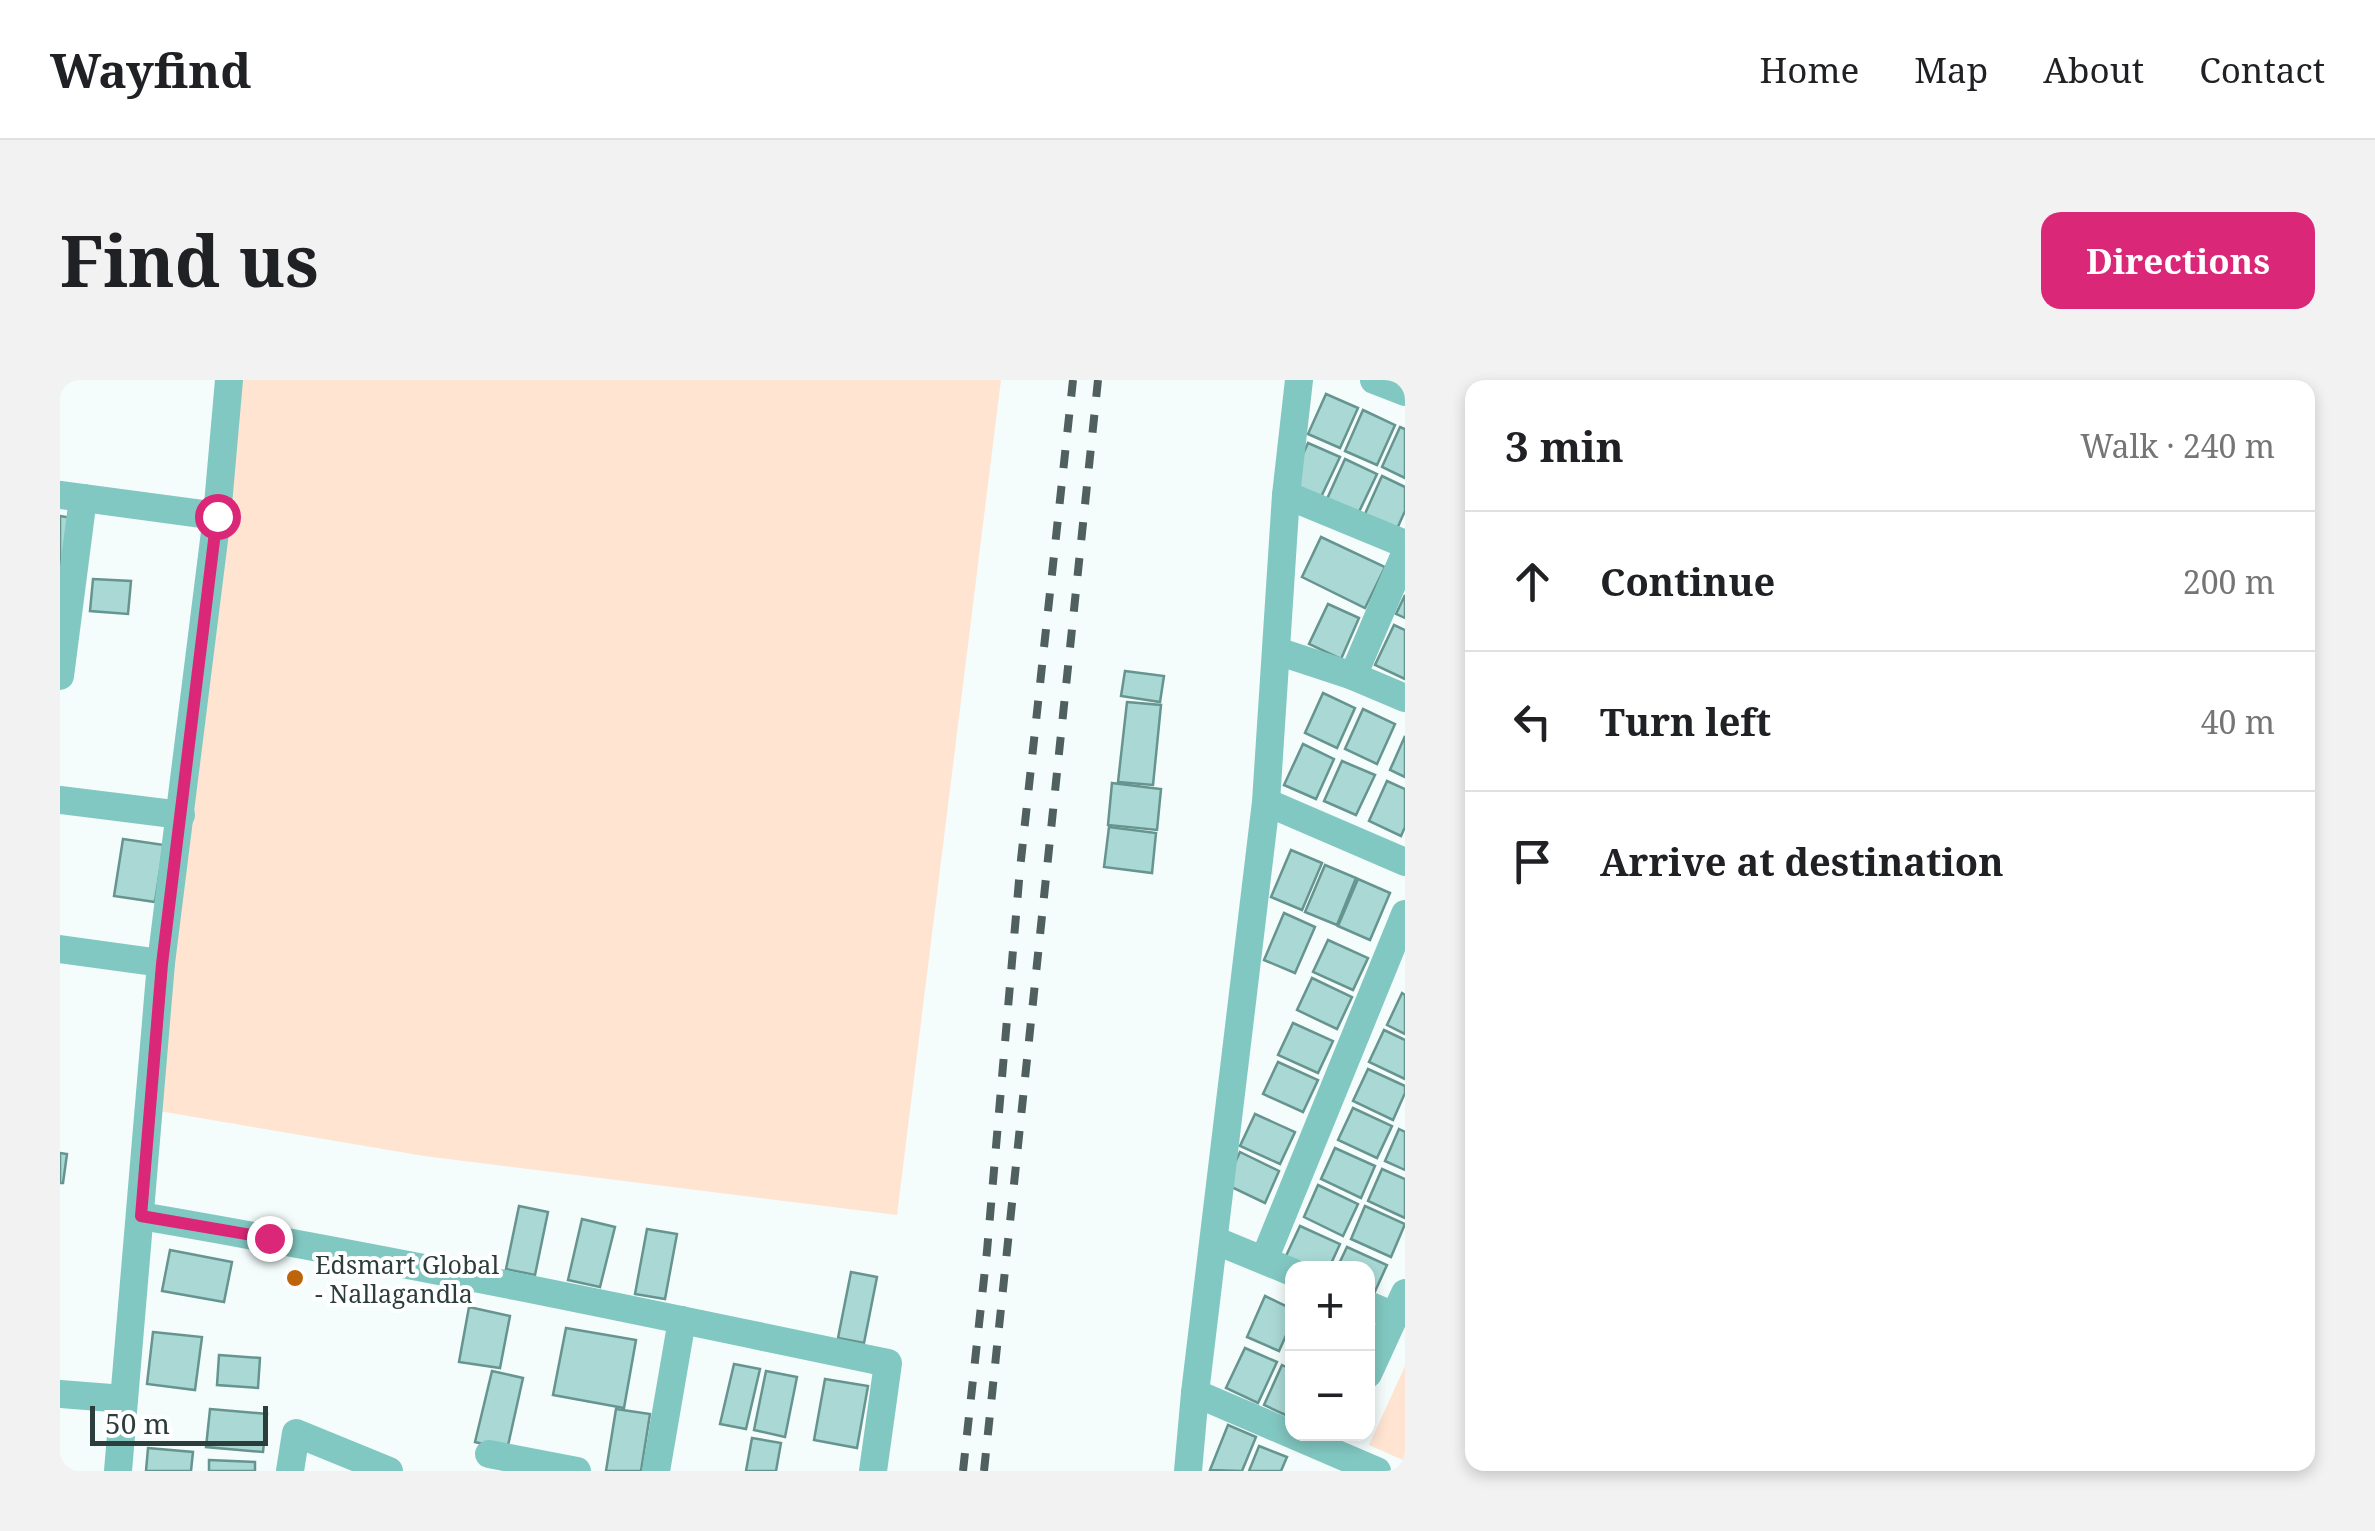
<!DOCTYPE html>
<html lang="en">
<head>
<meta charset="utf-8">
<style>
  :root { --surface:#fff; --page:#f2f2f2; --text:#202124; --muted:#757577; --line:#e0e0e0; --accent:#db2777 }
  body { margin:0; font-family:"Noto Serif",serif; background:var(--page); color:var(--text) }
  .controls { position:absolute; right:30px; bottom:30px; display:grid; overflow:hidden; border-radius:20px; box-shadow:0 5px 15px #0003 }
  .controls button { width:90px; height:90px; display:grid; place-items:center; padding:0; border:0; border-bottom:2px solid var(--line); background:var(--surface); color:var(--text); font:50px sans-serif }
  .scale { position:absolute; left:30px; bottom:25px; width:178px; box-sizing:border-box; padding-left:10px; border:5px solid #2b3e3c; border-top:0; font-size:28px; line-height:35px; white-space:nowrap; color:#2b3e3c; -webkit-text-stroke:8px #fff; paint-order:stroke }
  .stop { position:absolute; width:30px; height:30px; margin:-22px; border:8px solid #db2777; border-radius:50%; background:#fff }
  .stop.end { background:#db2777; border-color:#fff; box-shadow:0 2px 10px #0008 }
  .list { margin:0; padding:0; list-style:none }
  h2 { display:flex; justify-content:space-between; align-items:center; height:130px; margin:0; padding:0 40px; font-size:42px }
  h2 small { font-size:32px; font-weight:400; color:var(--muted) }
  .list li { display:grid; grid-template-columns:65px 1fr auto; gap:30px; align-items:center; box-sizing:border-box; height:140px; padding:0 40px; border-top:2px solid var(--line) }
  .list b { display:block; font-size:38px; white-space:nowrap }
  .list em { font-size:32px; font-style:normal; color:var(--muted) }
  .icon { flex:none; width:55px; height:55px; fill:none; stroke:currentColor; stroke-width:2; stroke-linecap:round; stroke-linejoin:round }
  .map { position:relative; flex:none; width:1345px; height:1091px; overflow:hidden; border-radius:20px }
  header { display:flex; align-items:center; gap:60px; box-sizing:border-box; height:140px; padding:0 50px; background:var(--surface); border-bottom:2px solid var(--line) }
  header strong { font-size:48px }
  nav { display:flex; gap:55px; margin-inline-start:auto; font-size:35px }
  .intro { display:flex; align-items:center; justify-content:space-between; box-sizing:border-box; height:240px; padding:0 60px }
  h1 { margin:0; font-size:70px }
  .button { padding:25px 45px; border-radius:20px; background:var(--accent); color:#fff; font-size:35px; font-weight:700 }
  main { display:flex; gap:60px; padding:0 60px }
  aside { flex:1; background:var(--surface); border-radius:20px; box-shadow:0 5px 15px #0003 }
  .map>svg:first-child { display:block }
  .green { fill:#ffe4d2 }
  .building { fill:#aad9d5; stroke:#66948f; stroke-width:2.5 }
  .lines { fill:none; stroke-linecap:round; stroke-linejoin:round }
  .minor { stroke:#82c8c2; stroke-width:28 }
  .rail { stroke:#4f605e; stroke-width:8; stroke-dasharray:18 18; stroke-linecap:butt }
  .route { stroke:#db2777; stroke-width:12 }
  .poi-dot { fill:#be640a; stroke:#fff; stroke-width:4 }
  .labels { text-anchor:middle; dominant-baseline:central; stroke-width:8; stroke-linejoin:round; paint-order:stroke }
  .poi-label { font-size:25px; fill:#2b3e3c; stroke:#fff; text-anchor:start }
</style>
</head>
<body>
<header>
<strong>Wayfind</strong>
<nav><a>Home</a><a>Map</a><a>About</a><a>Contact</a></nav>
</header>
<div class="intro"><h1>Find us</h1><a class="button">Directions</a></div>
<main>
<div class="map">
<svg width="1345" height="1091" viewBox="0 0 1345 1091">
  <rect width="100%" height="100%" fill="#f4fdfc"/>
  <g class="green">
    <polygon points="163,0 941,0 837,835 364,776 75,727"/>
    <polygon points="1345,986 1345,1081 1309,1065"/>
  </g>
  <g class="building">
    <polygon points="1266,14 1298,28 1280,68 1248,54"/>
    <polygon points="1303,30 1335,45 1317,85 1285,71"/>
    <polygon points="1340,47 1345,49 1345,98 1322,87"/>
    <polygon points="1248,63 1280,77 1261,117 1230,103"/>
    <polygon points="1285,79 1317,94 1298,134 1267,119"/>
    <polygon points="1322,96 1345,107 1345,131 1336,151 1304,136"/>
    <polygon points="0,136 12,138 0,238"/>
    <polygon points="1261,157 1325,187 1305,228 1242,197"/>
    <polygon points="33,199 71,201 68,234 30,231"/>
    <polygon points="1345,215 1345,238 1336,234"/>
    <polygon points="1268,224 1299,238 1281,279 1249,264"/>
    <polygon points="1334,245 1345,250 1345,299 1315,285"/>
    <polygon points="1065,291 1104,296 1100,322 1061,316"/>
    <polygon points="1263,313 1295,328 1277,368 1245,353"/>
    <polygon points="1067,322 1101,325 1093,405 1058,402"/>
    <polygon points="1303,329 1335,344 1317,384 1285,369"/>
    <polygon points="1345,356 1345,397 1330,390"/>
    <polygon points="1243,364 1274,379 1256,419 1224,405"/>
    <polygon points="1282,381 1315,395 1296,435 1264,421"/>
    <polygon points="1327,401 1345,409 1345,447 1341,456 1309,441"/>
    <polygon points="1052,403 1101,409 1097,450 1048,445"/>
    <polygon points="1049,447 1096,453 1092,493 1044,487"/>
    <polygon points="63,459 104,465 95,522 54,516"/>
    <polygon points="1231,470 1262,483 1242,530 1211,517"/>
    <polygon points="1265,485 1296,498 1277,545 1245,532"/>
    <polygon points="1298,499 1330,513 1310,560 1278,546"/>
    <polygon points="1224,533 1255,547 1235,593 1204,580"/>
    <polygon points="1268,560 1308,578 1293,610 1253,592"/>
    <polygon points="1252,598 1292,617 1277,649 1237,630"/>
    <polygon points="1342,613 1345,615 1345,654 1327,645"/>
    <polygon points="1233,643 1273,661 1258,693 1218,675"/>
    <polygon points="1324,650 1345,660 1345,699 1309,682"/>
    <polygon points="1218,682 1258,700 1243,732 1203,714"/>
    <polygon points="1308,689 1345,706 1345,713 1333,740 1293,721"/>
    <polygon points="1293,728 1332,746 1317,778 1278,760"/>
    <polygon points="1195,734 1235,752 1220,784 1180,766"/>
    <polygon points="1339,749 1345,752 1345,790 1325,781"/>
    <polygon points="1275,768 1315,786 1301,818 1261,799"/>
    <polygon points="1180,772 1219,791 1205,823 1165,804"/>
    <polygon points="0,773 7,774 3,803 0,803"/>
    <polygon points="1322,789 1345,799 1345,838 1308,821"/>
    <polygon points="1258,805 1298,824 1283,856 1244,837"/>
    <polygon points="459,826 488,832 475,895 446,889"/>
    <polygon points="1305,826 1345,844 1331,877 1291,859"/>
    <polygon points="522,839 555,847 540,907 508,900"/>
    <polygon points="1240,846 1280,864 1269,888 1248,888 1225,878"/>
    <polygon points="587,849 617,854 605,919 575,914"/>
    <polygon points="1287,867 1327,885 1312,918 1308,915 1308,888 1277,888"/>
    <polygon points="110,870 172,882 164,922 102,911"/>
    <polygon points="791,892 817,897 804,963 778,958"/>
    <polygon points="1205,916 1232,929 1232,942 1219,971 1187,957"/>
    <polygon points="409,927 450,936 440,988 399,982"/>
    <polygon points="506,948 576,960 564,1028 493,1015"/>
    <polygon points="93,952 142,957 135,1010 87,1004"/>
    <polygon points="1185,968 1217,982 1198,1023 1166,1008"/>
    <polygon points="159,975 200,978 198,1008 157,1005"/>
    <polygon points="674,984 700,989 686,1049 660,1044"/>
    <polygon points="1222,985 1232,990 1232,1038 1204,1025"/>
    <polygon points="432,991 463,998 447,1070 415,1062"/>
    <polygon points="706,991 737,997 725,1057 694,1050"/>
    <polygon points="765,999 808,1006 797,1068 754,1060"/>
    <polygon points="150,1029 207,1034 203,1072 146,1067"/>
    <polygon points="556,1029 590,1034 581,1091 546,1091"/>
    <polygon points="1168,1045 1196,1057 1182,1091 1150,1090"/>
    <polygon points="692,1058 721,1063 716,1091 686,1091"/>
    <polygon points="1199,1066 1227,1077 1221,1091 1189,1091"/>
    <polygon points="88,1068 133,1072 131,1091 86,1091"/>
    <polygon points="149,1080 195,1082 195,1091 149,1091"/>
  </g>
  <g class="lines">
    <g class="minor">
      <polyline points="1314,0 1345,12"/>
      <polyline points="0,115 157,136"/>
      <polyline points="1226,115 1345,164"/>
      <polyline points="1217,271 1293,296 1345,318"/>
      <polyline points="0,296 23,118"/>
      <polyline points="1293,296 1345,174"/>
      <polyline points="0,420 121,435"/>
      <polyline points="1206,422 1345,482"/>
      <polyline points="0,569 101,583"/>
      <path d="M 81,836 C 331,879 580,931 828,983 L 813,1091"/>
      <polyline points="1154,860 1232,892"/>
      <polyline points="1204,880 1345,534"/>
      <polyline points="1308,925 1334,936"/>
      <polyline points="1308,994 1345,913"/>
      <polyline points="1135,1013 1317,1091"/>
      <polyline points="0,1014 64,1019"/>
      <polyline points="429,1074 517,1091"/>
      <polyline points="58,1091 101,583 157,136 169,0"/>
      <polyline points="230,1091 236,1053 329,1091"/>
      <polyline points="596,1091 622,940"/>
      <polyline points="1128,1091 1135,1013 1206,422 1226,115 1239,0"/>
    </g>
    <g class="rail">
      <polyline points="903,1091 927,871 960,489 1013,0"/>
      <polyline points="924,1091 1038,0"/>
    </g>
  </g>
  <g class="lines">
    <polyline class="route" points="157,136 102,584 81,836 209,858"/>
  </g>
  <circle class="poi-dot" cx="235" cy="898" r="10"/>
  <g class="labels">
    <g class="poi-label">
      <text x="255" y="884">Edsmart Global<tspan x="255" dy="29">- Nallagandla</tspan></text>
    </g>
  </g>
</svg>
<div class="controls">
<button>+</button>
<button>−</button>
</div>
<div class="scale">50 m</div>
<div class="stop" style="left:157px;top:136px"></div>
<div class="stop end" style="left:209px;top:858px"></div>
</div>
<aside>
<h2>3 min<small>Walk · 240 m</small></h2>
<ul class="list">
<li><svg class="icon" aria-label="ahead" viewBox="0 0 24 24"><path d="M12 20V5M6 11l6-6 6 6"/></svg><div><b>Continue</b></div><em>200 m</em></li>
<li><svg class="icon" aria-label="left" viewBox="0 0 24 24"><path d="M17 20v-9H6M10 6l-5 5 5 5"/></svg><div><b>Turn left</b></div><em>40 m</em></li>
<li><svg class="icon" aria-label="arrive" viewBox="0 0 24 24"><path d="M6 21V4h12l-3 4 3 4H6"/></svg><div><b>Arrive at destination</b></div></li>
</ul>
</aside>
</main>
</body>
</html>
